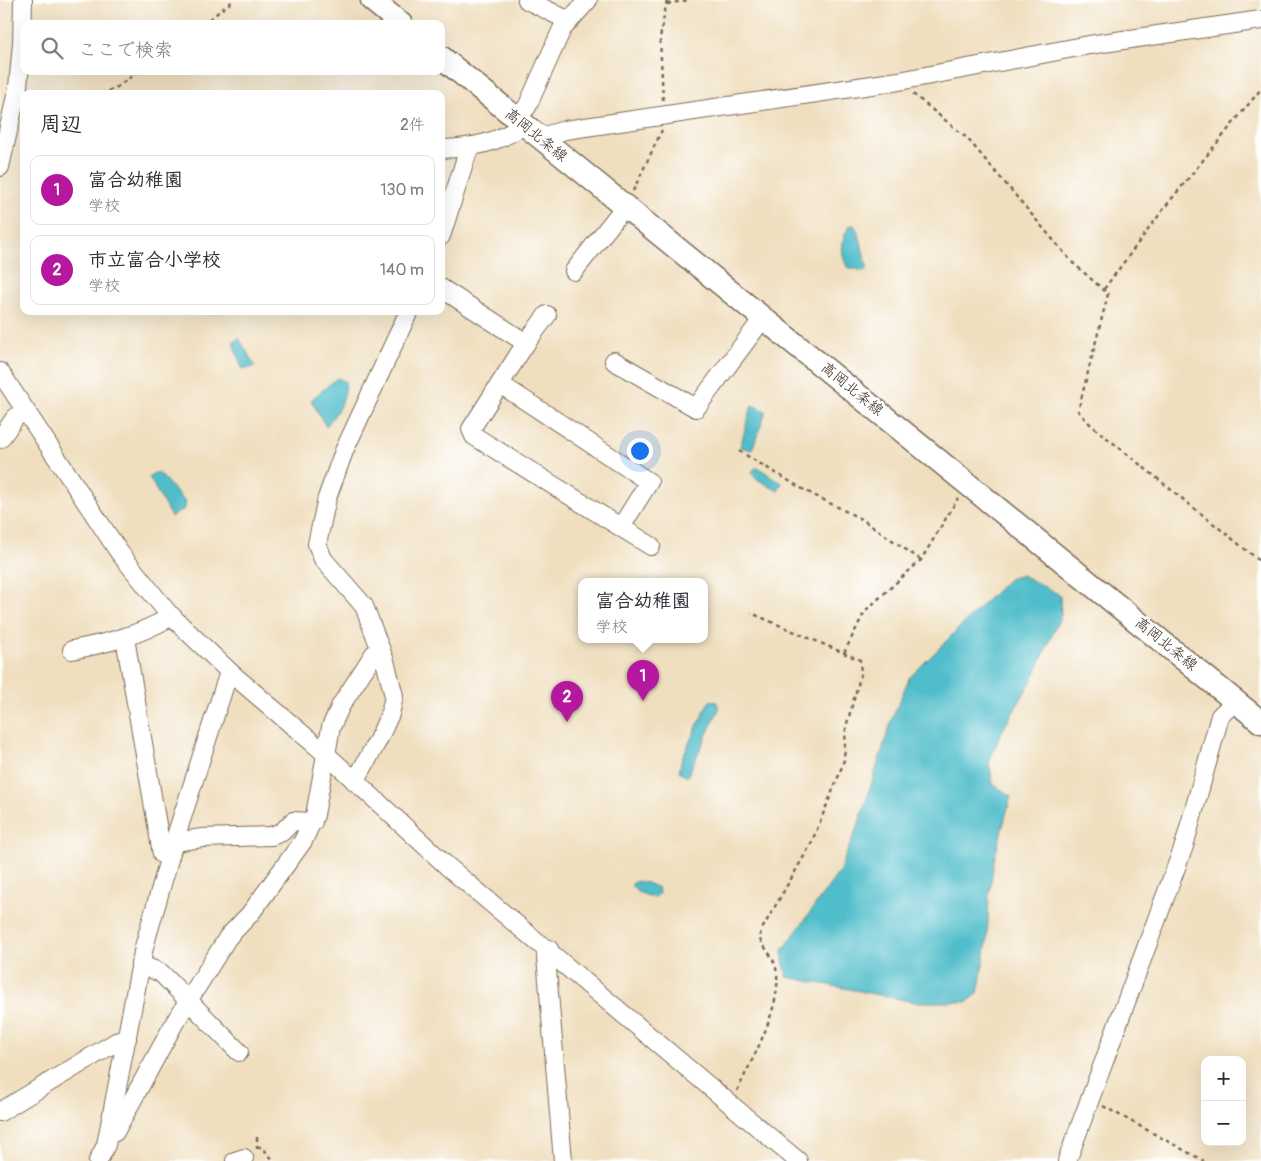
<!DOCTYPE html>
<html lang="ja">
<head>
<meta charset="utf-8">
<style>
  :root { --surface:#fff; --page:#f7f7f7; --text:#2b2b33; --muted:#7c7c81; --line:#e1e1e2; --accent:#b5179e }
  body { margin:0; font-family:Pangolin,"Klee One",sans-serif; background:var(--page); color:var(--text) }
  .controls { position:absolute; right:15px; bottom:15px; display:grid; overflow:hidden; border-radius:10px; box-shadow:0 5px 20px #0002 }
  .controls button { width:45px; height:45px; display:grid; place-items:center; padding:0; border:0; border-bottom:1px solid var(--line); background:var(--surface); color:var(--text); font:25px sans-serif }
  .you { position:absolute; left:639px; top:450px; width:18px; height:18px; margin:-12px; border:4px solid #fff; border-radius:50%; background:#1a73e8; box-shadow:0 0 0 8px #1a73e833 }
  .badge { display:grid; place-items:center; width:32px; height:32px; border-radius:50%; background:var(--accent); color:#fff; font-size:16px; font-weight:700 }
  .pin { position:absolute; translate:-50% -41px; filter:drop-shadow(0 1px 2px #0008) }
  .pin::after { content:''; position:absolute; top:26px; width:18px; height:15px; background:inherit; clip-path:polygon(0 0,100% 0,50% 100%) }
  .popup { position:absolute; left:578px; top:578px; width:130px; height:65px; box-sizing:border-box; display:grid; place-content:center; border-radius:10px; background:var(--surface); filter:drop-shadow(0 1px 4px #0005); font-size:16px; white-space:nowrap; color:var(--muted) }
  .popup b { font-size:19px; color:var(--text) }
  .popup::after { content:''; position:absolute; left:50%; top:100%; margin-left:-10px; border:10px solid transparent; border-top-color:var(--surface) }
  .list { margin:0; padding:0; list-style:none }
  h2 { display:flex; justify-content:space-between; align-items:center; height:65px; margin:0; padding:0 20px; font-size:21px }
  h2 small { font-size:16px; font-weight:400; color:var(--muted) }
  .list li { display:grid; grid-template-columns:32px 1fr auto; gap:15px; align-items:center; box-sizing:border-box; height:70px; margin:0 10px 10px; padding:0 10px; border:1px solid var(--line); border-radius:10px }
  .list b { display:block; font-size:19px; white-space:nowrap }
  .list p { margin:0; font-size:16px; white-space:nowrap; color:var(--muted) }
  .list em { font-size:16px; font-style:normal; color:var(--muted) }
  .icon { flex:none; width:28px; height:28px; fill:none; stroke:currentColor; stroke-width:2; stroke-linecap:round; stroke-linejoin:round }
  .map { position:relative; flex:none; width:1261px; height:1161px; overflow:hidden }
  .search { position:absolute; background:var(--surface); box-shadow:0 5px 20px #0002; left:20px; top:20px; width:425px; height:55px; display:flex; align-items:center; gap:12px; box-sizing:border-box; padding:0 18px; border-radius:10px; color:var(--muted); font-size:19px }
  .panel { position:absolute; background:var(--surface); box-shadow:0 5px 20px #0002; left:20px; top:90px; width:425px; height:225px; border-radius:10px }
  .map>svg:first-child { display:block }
  .water { fill:#50bdca; stroke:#467474 }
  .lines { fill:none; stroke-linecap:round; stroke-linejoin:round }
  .minor-casing { stroke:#7a6956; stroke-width:20 }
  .major-casing { stroke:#7a6956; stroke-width:25 }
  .path { stroke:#7a6956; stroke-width:2.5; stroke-dasharray:4 4; stroke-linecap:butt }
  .minor { stroke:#fff; stroke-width:18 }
  .major { stroke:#fff; stroke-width:22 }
  .labels { text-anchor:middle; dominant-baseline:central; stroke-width:5; stroke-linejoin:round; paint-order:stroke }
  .street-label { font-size:15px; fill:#3b2a1e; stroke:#fff }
</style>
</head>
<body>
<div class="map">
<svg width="1261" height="1161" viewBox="0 0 1261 1161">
  <rect width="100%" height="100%" fill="#fff"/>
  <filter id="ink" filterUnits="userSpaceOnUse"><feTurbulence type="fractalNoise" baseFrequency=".02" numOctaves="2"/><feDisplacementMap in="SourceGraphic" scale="10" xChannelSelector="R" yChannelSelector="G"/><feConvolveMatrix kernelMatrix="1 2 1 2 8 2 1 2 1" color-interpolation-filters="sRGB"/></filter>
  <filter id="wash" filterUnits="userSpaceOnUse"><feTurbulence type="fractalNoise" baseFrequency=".0096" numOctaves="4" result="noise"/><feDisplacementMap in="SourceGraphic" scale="20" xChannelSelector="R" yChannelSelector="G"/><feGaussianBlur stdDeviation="1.12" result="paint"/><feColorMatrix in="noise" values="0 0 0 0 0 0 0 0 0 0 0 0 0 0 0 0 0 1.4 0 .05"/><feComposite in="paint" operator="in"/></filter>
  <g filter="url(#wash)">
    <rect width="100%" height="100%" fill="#f0dfbf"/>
    <g class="water">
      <path d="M 854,225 C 862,235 862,254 868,268 L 864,271 L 847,267 C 840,252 841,241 849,226 Z"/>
      <polygon points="239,338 255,366 247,369 242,368 233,343"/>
      <path d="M 337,378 L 345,381 C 348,398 335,414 326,427 L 311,400 Z"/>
      <polygon points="752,405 766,411 752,450 740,447"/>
      <polygon points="757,467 782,483 778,491 755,478 752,471"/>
      <polygon points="154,473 159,473 186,503 184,509 171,517 149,477"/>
      <polygon points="1022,575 1060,595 1061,615 1033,678 1000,735 989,763 993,784 1011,796 994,860 989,897 987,942 978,994 967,1002 915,1002 787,977 783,961 783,950 839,872 860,820 892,719 909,678 1008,579"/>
      <polygon points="711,700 717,702 719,709 687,777 679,771 682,758 708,703"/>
      <polygon points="636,881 647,883 658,888 659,894 655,898 637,892 631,885"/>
    </g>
  </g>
  <g filter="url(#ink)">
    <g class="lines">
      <defs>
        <g id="minor">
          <polyline points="527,0 561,17 566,22"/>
          <polyline points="516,119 527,107 562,29 588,0"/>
          <polyline points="538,138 565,130 899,81 1089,45 1261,20"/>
          <path d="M 441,149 C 473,148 497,143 524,125"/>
          <polyline points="0,167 18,87 22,43 23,0"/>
          <polyline points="441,236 469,148"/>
          <polyline points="574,271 626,205"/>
          <polyline points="441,288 526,343"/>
          <polyline points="547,315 526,343 471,429 474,436 651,546"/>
          <polyline points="614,361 696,408 764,317"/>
          <polyline points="0,372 119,552 168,613 231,673 327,755 447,866 798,1161"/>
          <polyline points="500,384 649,482 621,527"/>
          <polyline points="0,439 15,418 25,410"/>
          <polyline points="125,638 162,854 170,855"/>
          <path d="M 72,650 C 108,643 140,635 172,616"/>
          <polyline points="355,782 378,740 390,714 394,696 385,661 364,606 323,559 317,544 327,498 344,451 409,311"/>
          <polyline points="174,842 202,838 271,836 282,832 293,821 313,822"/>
          <polyline points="549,949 546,957 563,1161"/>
          <polyline points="140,964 161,973 239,1052"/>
          <polyline points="0,1112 116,1042 127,1039"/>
          <polyline points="109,1132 115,1132 175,1022 228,937 250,914 303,841 315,815 331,727 341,705 374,654 381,650"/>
          <polyline points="98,1161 106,1145 144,947 174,842 227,678 231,673"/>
          <polyline points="235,1161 244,1158"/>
          <polyline points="1067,1161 1184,846 1220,716 1235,701"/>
        </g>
        <g id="major">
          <polyline points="372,0 401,24"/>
          <polyline points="441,57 1261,722"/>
        </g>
      </defs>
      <use href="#minor" class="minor-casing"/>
      <use href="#major" class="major-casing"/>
      <g class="path">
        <polyline points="667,4 688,0"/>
        <polyline points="203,24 234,0"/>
        <polyline points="101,94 117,87 139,71"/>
        <polyline points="913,94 967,138 1071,261 1108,294 1078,411 1091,425 1261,562"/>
        <polyline points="663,100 660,38 667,0"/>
        <polyline points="633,191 662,130"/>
        <polyline points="1104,289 1165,207 1261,89"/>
        <polyline points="739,451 806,491 863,520 921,560"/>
        <polyline points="844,653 865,611 921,560 958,498"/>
        <path d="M 737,1091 C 752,1059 784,1004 776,968 C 774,958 764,947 759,938 L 762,929 L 811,844 L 839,775 L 844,760 L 846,727 L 861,674 L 860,660 L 751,613"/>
        <polyline points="1103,1106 1204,1161"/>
        <polyline points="257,1137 257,1150"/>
        <polyline points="257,1147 262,1147 274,1161"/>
      </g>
      <use href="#minor" class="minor"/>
      <use href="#major" class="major"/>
    </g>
  </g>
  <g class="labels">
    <g class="street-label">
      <text transform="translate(536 135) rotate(39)">高岡北条線</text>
      <text transform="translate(852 389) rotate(39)">高岡北条線</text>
      <text transform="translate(1166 644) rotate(39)">高岡北条線</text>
    </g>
  </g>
</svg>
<div class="controls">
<button>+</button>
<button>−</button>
</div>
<div class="you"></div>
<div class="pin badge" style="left:643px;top:701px">1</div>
<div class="popup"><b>富合幼稚園</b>学校</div>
<div class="pin badge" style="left:567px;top:722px">2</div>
<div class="search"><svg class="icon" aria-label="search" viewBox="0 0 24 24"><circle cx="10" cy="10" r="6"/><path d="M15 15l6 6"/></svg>ここで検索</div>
<section class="panel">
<h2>周辺<small>2件</small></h2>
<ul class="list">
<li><span class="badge">1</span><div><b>富合幼稚園</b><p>学校</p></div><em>130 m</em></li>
<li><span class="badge">2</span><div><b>市立富合小学校</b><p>学校</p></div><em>140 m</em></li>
</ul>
</section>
</div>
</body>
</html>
